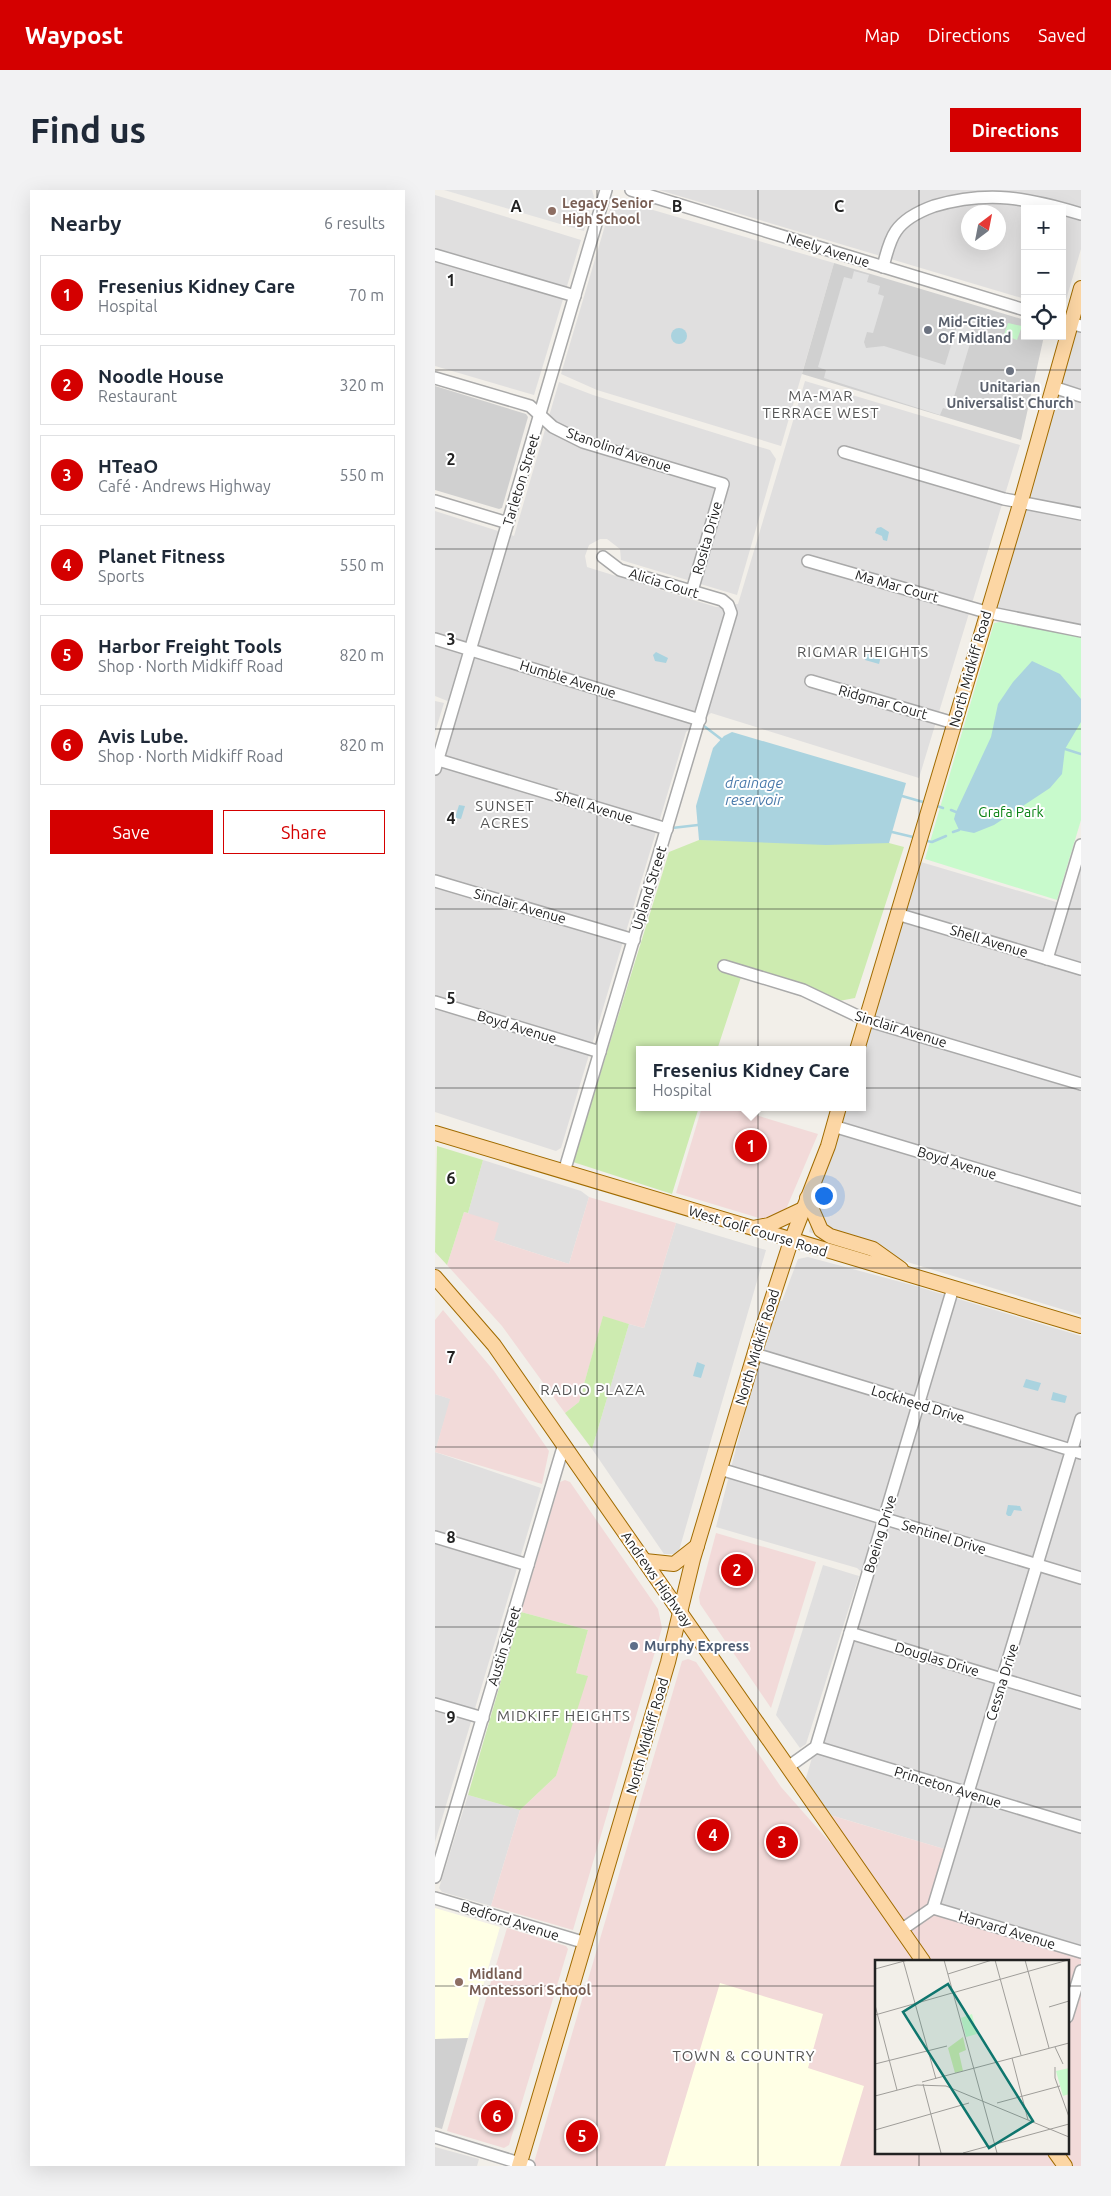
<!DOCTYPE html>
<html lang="en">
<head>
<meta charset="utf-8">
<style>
  :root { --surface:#fff; --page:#f2f2f3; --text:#1f2937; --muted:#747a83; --line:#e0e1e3; --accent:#d40000 }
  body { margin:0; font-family:Ubuntu,sans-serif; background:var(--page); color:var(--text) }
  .controls { position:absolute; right:15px; top:15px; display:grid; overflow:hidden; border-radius:0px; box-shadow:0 5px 20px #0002 }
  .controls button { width:45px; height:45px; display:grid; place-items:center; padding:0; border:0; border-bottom:1px solid var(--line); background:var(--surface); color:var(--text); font:25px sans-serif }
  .compass { position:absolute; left:526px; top:15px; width:45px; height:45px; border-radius:50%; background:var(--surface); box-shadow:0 5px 20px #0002; rotate:32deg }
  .you { position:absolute; left:388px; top:1005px; width:18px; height:18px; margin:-12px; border:4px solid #fff; border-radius:50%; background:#1a73e8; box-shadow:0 0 0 8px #1a73e833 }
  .badge { display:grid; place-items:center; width:32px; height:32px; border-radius:50%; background:var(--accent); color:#fff; font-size:16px; font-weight:700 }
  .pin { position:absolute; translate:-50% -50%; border:2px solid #fff; box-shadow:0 1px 5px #0006 }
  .popup { position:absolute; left:201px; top:856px; width:230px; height:65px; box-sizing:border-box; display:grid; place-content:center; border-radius:0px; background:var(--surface); filter:drop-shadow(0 1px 4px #0005); font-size:16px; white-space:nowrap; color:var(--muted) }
  .popup b { font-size:19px; color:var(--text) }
  .popup::after { content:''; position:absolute; left:50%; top:100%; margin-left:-10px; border:10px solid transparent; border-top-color:var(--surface) }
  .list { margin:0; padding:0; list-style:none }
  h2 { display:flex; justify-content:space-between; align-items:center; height:65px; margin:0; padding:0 20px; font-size:21px }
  h2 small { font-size:16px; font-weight:400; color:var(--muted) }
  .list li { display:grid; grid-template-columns:32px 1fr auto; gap:15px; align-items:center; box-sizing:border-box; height:80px; margin:0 10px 10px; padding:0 10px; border:1px solid var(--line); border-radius:0px }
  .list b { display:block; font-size:19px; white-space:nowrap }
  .list p { margin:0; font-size:16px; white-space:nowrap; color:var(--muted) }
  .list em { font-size:16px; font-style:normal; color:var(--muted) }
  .actions { display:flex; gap:10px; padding:15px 20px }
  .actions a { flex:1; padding:11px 0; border:1px solid var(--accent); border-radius:0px; text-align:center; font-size:18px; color:var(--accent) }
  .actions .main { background:var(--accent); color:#fff }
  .icon { flex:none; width:28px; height:28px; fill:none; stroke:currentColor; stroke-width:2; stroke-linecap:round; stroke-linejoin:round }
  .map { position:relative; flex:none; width:646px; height:1976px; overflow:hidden; border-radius:0px }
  header { display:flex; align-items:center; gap:30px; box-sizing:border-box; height:70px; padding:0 25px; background:var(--accent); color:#fff }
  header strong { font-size:24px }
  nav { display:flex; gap:28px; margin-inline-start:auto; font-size:18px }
  .intro { display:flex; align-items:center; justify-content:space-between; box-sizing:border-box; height:120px; padding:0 30px }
  h1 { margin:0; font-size:35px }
  .button { padding:12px 22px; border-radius:0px; background:var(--accent); color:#fff; font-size:18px; font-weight:700 }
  main { display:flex; gap:30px; padding:0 30px }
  aside { flex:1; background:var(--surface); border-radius:0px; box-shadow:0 5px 20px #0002 }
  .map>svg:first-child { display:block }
  .residential { fill:#e0dfdf; fill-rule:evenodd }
  .commercial { fill:#f2dad9; fill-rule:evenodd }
  .education { fill:#ffffe5 }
  .religious { fill:#d0d0d0 }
  .grass { fill:#cdebb0 }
  .park { fill:#c8facc }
  .parking { fill:#e2e2e2 }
  .water { fill:#aad3df }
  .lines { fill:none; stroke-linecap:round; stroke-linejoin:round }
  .stream { stroke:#aad3df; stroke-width:2.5 }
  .minor-casing { stroke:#a9a9a9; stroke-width:14 }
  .major-casing { stroke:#a06b00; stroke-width:16 }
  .minor { stroke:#fff; stroke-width:11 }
  .major { stroke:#fcd6a4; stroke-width:14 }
  .grid { fill:none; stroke:#222; stroke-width:1; stroke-opacity:0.55 }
  .education-dot { fill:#8d6e63; stroke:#fff; stroke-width:2 }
  .worship-dot { fill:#6b7280; stroke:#fff; stroke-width:2 }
  .service-dot { fill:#5c6f8a; stroke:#fff; stroke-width:2 }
  .labels { text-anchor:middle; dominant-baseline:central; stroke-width:4; stroke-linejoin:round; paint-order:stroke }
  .education-label { font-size:14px; font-weight:bold; fill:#785e54; stroke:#fff; text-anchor:start }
  .street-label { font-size:14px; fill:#222; stroke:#fff }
  .worship-label { font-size:14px; font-weight:bold; fill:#5b616d; stroke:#fff; text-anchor:start }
  .park-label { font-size:14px; fill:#0c8416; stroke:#fff }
  .service-label { font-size:14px; font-weight:bold; fill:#4e5e75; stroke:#fff; text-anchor:start }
  .neighbourhood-label { font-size:15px; letter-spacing:1px; fill:#555; stroke:#fff }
  .water-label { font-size:15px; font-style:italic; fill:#4a7aab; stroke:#fff }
  .inset-road { fill:none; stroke:#9f9d99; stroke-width:1 }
  .view { fill:#0f766e; fill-opacity:0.15; stroke:#0f766e; stroke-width:2.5 }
  .inset-edge { fill:none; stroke:#222; stroke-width:2.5 }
  .grid-label { font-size:16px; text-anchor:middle; font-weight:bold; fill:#222; stroke:#fff; stroke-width:4; stroke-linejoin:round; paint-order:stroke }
</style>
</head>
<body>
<header>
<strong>Waypost</strong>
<nav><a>Map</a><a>Directions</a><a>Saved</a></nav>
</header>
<div class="intro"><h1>Find us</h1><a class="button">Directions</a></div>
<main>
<aside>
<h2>Nearby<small>6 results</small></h2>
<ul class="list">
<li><span class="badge">1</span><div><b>Fresenius Kidney Care</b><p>Hospital</p></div><em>70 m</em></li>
<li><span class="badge">2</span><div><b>Noodle House</b><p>Restaurant</p></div><em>320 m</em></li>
<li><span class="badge">3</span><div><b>HTeaO</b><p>Café · Andrews Highway</p></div><em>550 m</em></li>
<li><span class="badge">4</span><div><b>Planet Fitness</b><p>Sports</p></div><em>550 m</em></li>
<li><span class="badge">5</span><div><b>Harbor Freight Tools</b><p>Shop · North Midkiff Road</p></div><em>820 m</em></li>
<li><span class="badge">6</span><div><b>Avis Lube.</b><p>Shop · North Midkiff Road</p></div><em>820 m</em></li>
</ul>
<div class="actions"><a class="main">Save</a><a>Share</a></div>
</aside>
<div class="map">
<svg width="646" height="1976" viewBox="0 0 646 1976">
  <rect width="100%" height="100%" fill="#f2efe9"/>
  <g class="residential">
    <path d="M 224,0 L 646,0 L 646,59 L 628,120 L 627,19 L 590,19 L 590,109 ZM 534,22 L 564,22 L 564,52 L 534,52 Z"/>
    <polygon points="0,5 146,50 99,205 0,176"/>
    <polygon points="184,10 399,73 346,256 162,200 126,184 177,12"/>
    <polygon points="646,115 646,440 556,419"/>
    <polygon points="370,191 585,255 484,588 276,523 251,542 126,958 121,961 0,922 0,582 20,514 0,506 0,321 79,346 124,192 158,205 335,260 341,269 302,405 186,370 185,359 172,349 165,349 154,355 150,366 152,377 281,417 303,414"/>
    <polygon points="0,511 9,513 0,542"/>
    <polygon points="646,654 646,1125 374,1042 407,917 427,917 427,860 479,670 628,714"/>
    <polygon points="48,970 146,1001 154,1007 134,1074 59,1050 33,1023"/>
    <polygon points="241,1033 331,1060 243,1364 229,1364 157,1259 194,1134 209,1138"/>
    <polygon points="373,1067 477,1095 646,1146 646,1762 499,1718 516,1661 385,1622 368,1598 431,1386 422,1378 281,1337 339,1109 347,1111 363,1069"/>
    <polygon points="0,1204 16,1209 0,1262"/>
    <polygon points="0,1262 106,1298 0,1652"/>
    <polygon points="388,1375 424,1386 371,1554 365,1558 341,1525"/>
    <polygon points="33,1605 85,1620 56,1716 7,1702 4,1698"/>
    <polygon points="0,1957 44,1969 42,1976 0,1976"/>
  </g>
  <g class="commercial">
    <polygon points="267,917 294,917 383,944 349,1024 337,1032 241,1003"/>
    <polygon points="154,1007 241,1033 209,1138 168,1127 144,1212 130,1223 67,1136 12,1075 29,1022 64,1033 59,1050 134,1074"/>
    <polygon points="8,1120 59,1181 114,1261 107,1294 0,1262 15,1209 0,1204 0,1130"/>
    <polygon points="130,1290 135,1292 223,1419 227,1438 138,1740 56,1716 85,1620 121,1586 152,1486 141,1483 153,1440 86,1422 125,1292"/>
    <polygon points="281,1343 381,1372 336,1518 265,1414 264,1407"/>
    <path d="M 253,1469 L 261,1472 L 346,1597 L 445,1709 L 388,1623 L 516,1661 L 499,1717 L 646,1762 L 646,1976 L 98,1976 L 247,1471 ZM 441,1771 L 632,1771 L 632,1962 L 441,1962 Z"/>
    <polygon points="72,1738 131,1756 133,1759 74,1955 69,1958 12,1941"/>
  </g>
  <g class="education">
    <polygon points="0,1718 65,1737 33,1848 0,1849"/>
    <polygon points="285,1793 388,1824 373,1878 429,1896 405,1976 230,1976"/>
  </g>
  <g class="religious">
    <polygon points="399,73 590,130 590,146 609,146 586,250 367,184"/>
    <polygon points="0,196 91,224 93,227 67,318 64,319 0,300"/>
    <polygon points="33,1848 7,1939 0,1937 0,1849"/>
  </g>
  <g class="grass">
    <polygon points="264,650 454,653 469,657 420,808 404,811 367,795 309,778 282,860 205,860 205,917 264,917 237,1004 138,972 234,662"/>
    <polygon points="2,956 48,970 33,1023 29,1022 12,1075 0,1062"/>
    <polygon points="168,1126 194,1134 157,1259 130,1223 144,1212"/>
    <polygon points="86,1422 153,1440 141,1483 153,1486 121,1586 85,1620 33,1605"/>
  </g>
  <g class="park">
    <polygon points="573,133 587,136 582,150 569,145"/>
    <polygon points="565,432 646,445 646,630 622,710 490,669 559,433"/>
  </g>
  <g class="parking">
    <polygon points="9,0 157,0 159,7 149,41"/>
    <polygon points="419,81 434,85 432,92 445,96 443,104 449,106 438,143 432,142 429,152 431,158 449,156 510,175 523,133 540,137 515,220 508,218 505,225 389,188 391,180 383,177 409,87 417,89"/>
  </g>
  <g class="water">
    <circle cx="244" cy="146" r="8"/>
    <polygon points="446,337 454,342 452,351 448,350 447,346 440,343 442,338"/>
    <polygon points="221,462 233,468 231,473 220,471 218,465"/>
    <polygon points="432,463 446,466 444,474 430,470"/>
    <polygon points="597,471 625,484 646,509 646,532 630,559 627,584 615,598 559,635 539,643 524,640 519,629 521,622 556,547 563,514 578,492"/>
    <polygon points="297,542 471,593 454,653 391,655 264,650 261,616 278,558 289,546"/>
    <polygon points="24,615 30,616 26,629 20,628"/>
    <polygon points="262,1172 270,1175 266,1188 258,1186"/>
    <polygon points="591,1189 606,1193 603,1201 588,1197"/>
    <polygon points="618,1202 632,1206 630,1213 616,1210"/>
    <polygon points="573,1315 585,1316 587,1321 579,1320 576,1326 573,1326 571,1324"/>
  </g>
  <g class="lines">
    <g class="stream">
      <polyline points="269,536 286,549"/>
      <polyline points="630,559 646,564"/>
      <polyline points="467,606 488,612"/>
      <polyline points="502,616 508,618"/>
      <polyline points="516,620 521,622"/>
      <polyline points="237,638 263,635"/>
      <polyline points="457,642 478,647"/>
      <polyline points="518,642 524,640"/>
      <polyline points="492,651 497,652 511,646"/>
    </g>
    <defs>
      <g id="minor">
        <polyline points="196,0 590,120"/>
        <polyline points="0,65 140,106"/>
        <path d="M 448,77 C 451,65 454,51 461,41 C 470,28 485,21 499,16 C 554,0 593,8 646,24"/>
        <polyline points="627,131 646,136"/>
        <polyline points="0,188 95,216 118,237 148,252 288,294 257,401"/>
        <polyline points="618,197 646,206"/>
        <polyline points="409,262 569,309 646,324"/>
        <polyline points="0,311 73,333"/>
        <polyline points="373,371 551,422 646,441"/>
        <polyline points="0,449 265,530"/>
        <polyline points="376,491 519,533"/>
        <polyline points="0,569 232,639"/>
        <polyline points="0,579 171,0"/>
        <polyline points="0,691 199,750"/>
        <polyline points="462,724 646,779"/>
        <polyline points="612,769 646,655"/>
        <polyline points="289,776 368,800 431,830 646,894"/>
        <polyline points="0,812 165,862"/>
        <polyline points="398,936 646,1010"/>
        <polyline points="129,982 296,423 293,415 287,410 185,380 168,367"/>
        <polyline points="320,1164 646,1263"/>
        <polyline points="285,1279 646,1388"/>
        <polyline points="0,1347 93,1375"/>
        <polyline points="415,1443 646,1513"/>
        <polyline points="0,1514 48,1528"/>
        <polyline points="381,1557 646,1637"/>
        <polyline points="353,1577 381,1557 518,1098"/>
        <polyline points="0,1687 129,1254"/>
        <polyline points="0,1708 151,1753"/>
        <polyline points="498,1718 646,1762"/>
        <polyline points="466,1740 498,1718 646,1229"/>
        <polyline points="632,1827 646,1781"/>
        <polyline points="0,1947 94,1976"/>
      </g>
      <g id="major">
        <polyline points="422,860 586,311 646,98"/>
        <polyline points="0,943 646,1136"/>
        <polyline points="372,1008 386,1040 395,1046 438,1059 466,1079"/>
        <polyline points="318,1038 334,1035 368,1019"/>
        <polyline points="0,1087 59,1155 488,1771"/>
        <polyline points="210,1371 239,1374 262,1356"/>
        <polyline points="620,1962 630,1976"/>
        <polyline points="84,1976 233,1472 258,1369 323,1152 356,1051 393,956 404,917"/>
      </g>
    </defs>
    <use href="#minor" class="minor-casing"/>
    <use href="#major" class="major-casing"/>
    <use href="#minor" class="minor"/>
    <use href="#major" class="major"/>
  </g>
  <path class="grid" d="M 162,0 L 162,1976M 323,0 L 323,1976M 484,0 L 484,1771M 0,180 L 646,180M 0,359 L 646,359M 0,539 L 646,539M 0,719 L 646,719M 0,898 L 646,898M 0,1078 L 646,1078M 0,1257 L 646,1257M 0,1437 L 646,1437M 0,1617 L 646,1617M 0,1796 L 441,1796M 632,1796 L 646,1796M 484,1962 L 484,1976"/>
  <g class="education-dot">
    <circle cx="117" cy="21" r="5"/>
    <circle cx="24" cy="1792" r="5"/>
  </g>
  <g class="worship-dot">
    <circle cx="493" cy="140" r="5"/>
    <circle cx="575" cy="181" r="5"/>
  </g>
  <circle class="service-dot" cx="199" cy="1456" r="5"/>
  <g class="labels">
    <g class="education-label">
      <text x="127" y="13">Legacy Senior<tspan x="127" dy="16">High School</tspan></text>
      <text x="34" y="1784">Midland<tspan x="34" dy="16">Montessori School</tspan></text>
    </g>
    <g class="street-label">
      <text transform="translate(393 60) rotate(17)">Neely Avenue</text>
      <text transform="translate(184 260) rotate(19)">Stanolind Avenue</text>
      <text transform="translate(86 290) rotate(-73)">Tarleton Street</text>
      <text transform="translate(272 348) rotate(-74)">Rosita Drive</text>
      <text transform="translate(229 393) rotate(17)">Alicia Court</text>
      <text transform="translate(462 396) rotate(16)">Ma Mar Court</text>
      <text transform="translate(535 479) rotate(-74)">North Midkiff Road</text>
      <text transform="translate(133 489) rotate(17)">Humble Avenue</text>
      <text transform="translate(448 512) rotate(16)">Ridgmar Court</text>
      <text transform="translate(159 617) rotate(17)">Shell Avenue</text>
      <text transform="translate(214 698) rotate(-73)">Upland Street</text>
      <text transform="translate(85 716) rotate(16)">Sinclair Avenue</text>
      <text transform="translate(554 751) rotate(17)">Shell Avenue</text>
      <text transform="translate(82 837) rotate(17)">Boyd Avenue</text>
      <text transform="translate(466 839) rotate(17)">Sinclair Avenue</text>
      <text transform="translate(522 973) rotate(17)">Boyd Avenue</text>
      <text transform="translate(323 1041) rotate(17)">West Golf Course Road</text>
      <text transform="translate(322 1157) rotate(-73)">North Midkiff Road</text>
      <text transform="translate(483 1214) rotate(17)">Lockheed Drive</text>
      <text transform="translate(445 1344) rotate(-73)">Boeing Drive</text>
      <text transform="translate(509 1347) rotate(17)">Sentinel Drive</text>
      <text transform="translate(222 1389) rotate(55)">Andrews Highway</text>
      <text transform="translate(69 1456) rotate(-73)">Austin Street</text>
      <text transform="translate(502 1469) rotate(17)">Douglas Drive</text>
      <text transform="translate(567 1492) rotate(-73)">Cessna Drive</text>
      <text transform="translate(212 1546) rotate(-74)">North Midkiff Road</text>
      <text transform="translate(513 1597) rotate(17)">Princeton Avenue</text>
      <text transform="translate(75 1731) rotate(17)">Bedford Avenue</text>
      <text transform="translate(572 1740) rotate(17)">Harvard Avenue</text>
    </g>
    <g class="worship-label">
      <text x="503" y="132">Mid-Cities<tspan x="503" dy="16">Of Midland</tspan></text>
      <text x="575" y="197" text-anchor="middle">Unitarian<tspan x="575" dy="16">Universalist Church</tspan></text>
    </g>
    <g class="park-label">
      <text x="576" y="622">Grafa Park</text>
    </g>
    <g class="service-label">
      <text x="209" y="1456">Murphy Express</text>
    </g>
    <g class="neighbourhood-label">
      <text x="386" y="205">MA-MAR<tspan x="386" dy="17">TERRACE WEST</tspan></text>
      <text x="428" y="461">RIGMAR HEIGHTS</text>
      <text x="70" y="615">SUNSET<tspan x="70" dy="17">ACRES</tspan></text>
      <text x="158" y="1199">RADIO PLAZA</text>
      <text x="129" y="1525">MIDKIFF HEIGHTS</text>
      <text x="309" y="1865">TOWN &amp; COUNTRY</text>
    </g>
    <g class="water-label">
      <text x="319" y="592">drainage<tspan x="319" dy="17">reservoir</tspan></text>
    </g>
  </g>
  <g transform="translate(440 1770)">
    <rect width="194" height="194" fill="#f2efe9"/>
    <path d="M 88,77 L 91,90 L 84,93 L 88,111 L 80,113 L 73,88 Z" fill="#cdebb0"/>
    <path d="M 97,54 L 102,74 L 91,77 L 86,58 ZM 194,108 L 194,134 L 188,136 L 181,111 Z" fill="#c8facc"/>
    <path class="inset-road" d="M 28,0 L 61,119M 69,0 L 122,193M 120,0 L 146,95M 150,0 L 174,88M 0,9 L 33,0M 73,14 L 117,0M 0,45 L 22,130M 174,47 L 194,41M 0,55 L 193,0M 180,87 L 188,104M 137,98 L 153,160M 0,104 L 72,86M 180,107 L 180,118 L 194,157M 47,122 L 194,83M 48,124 L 66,193M 0,136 L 42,125 L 71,126 L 194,177M 122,143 L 185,126M 0,170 L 94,143M 88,193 L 194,164"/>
    <path class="view" d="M 73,24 L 158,161 L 114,188 L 28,52 Z"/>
    <rect width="194" height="194" class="inset-edge"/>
  </g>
  <g class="grid-label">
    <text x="81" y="22">A</text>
    <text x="242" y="22">B</text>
    <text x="404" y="22">C</text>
    <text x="16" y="96">1</text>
    <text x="16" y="275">2</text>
    <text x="16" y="455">3</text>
    <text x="16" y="634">4</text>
    <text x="16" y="814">5</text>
    <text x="16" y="994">6</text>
    <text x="16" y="1173">7</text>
    <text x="16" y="1353">8</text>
    <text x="16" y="1533">9</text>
  </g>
</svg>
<div class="controls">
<button>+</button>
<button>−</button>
<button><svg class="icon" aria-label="locate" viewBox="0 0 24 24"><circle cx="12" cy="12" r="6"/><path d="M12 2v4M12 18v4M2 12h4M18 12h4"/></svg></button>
</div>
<svg class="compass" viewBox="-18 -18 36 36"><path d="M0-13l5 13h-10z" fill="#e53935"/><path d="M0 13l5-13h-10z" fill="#747a83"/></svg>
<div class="you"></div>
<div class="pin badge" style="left:316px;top:956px">1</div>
<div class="popup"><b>Fresenius Kidney Care</b>Hospital</div>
<div class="pin badge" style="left:302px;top:1380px">2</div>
<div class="pin badge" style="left:347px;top:1652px">3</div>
<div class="pin badge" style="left:278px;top:1645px">4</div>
<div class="pin badge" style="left:147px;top:1946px">5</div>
<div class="pin badge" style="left:62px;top:1926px">6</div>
</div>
</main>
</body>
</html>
